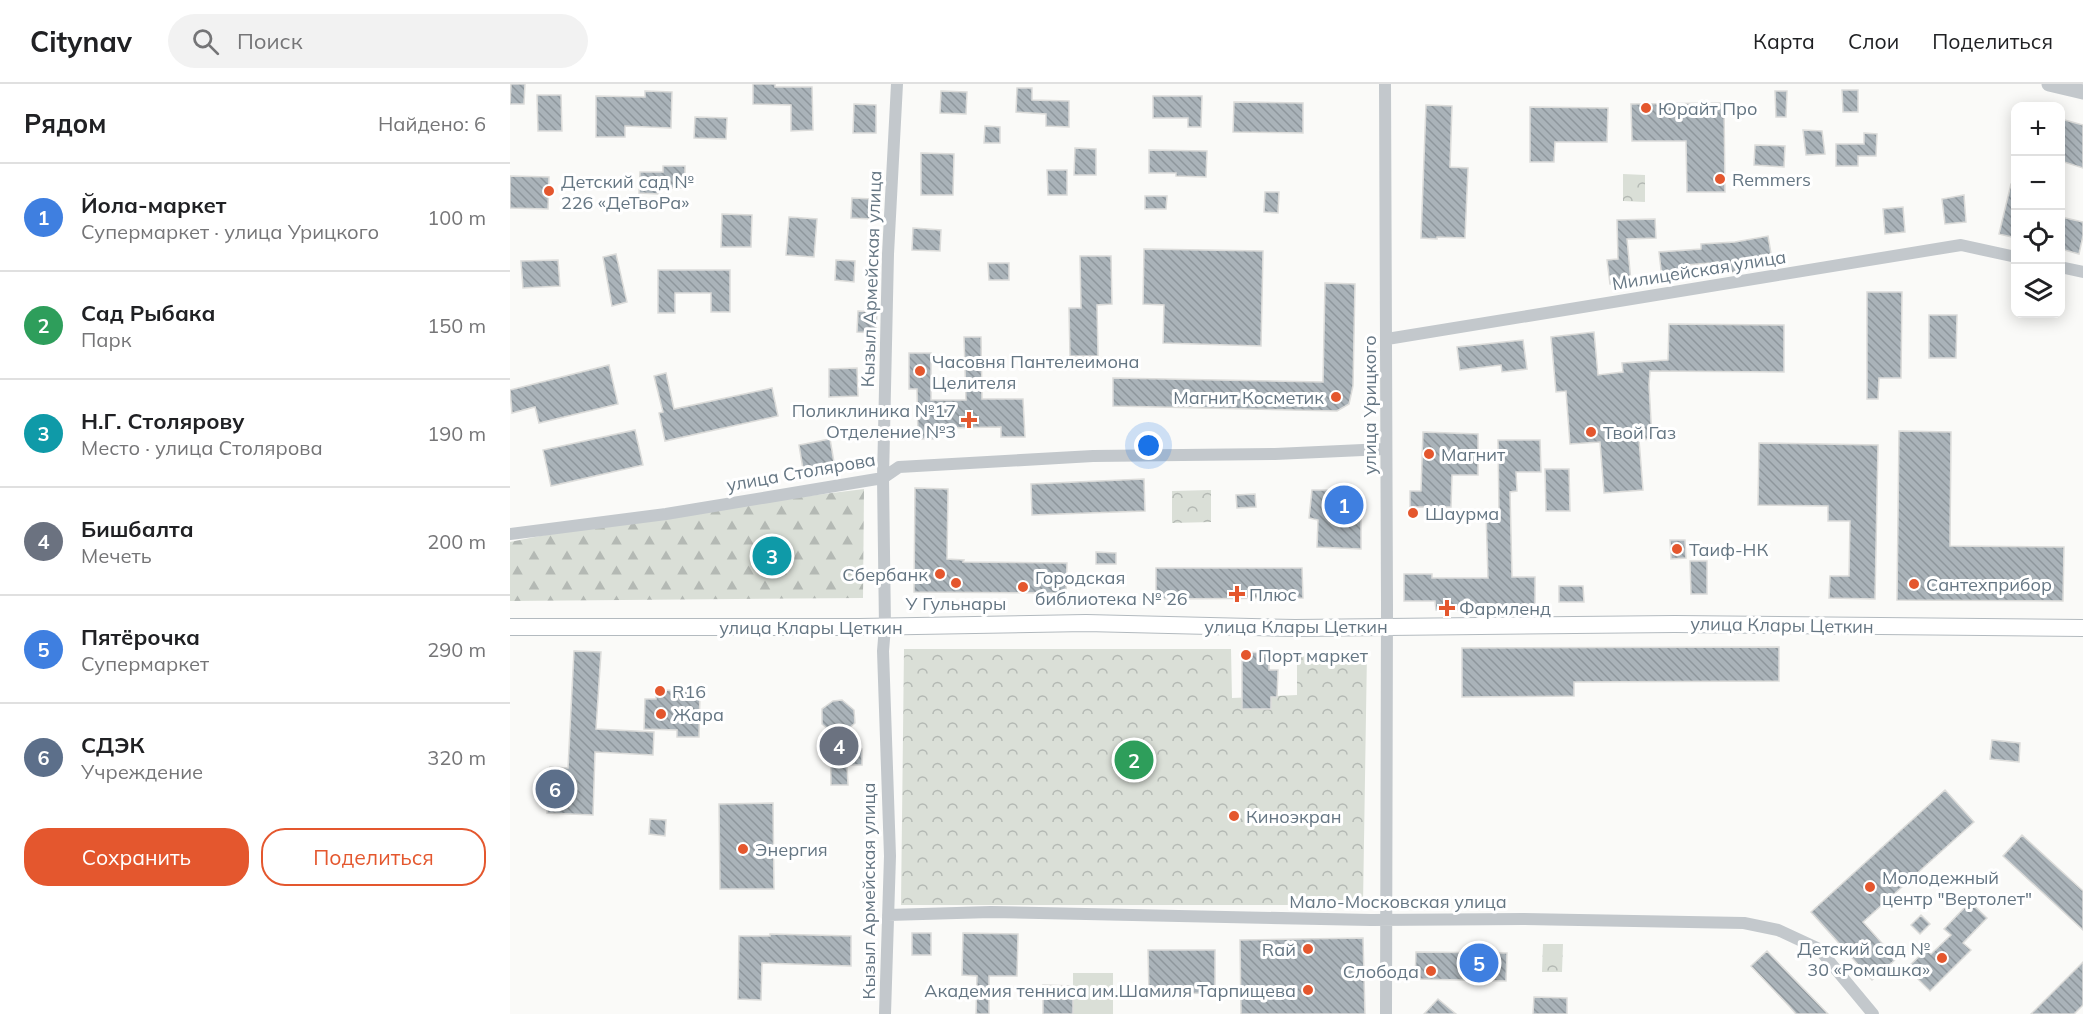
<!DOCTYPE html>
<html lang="ru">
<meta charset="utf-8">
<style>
:root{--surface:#fff;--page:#f2f2f2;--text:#202124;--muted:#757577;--line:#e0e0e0;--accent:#e4572e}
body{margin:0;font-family:Mulish,sans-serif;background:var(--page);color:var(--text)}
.controls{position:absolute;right:18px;top:18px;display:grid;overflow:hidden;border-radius:12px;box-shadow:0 3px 15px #0003}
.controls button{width:54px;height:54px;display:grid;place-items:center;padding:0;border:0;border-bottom:2px solid var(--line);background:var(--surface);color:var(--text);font:30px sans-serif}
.you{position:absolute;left:639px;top:362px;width:21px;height:21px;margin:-15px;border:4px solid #fff;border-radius:50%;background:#1a73e8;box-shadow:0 0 0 9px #1a73e833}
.badge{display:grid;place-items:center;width:39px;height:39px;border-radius:50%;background:var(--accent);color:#fff;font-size:20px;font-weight:700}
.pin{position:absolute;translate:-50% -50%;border:3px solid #fff;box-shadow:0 2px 6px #0006}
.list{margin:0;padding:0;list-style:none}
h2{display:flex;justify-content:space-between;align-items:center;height:78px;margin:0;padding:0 24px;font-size:26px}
h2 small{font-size:20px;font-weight:400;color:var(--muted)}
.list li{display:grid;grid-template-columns:39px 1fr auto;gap:18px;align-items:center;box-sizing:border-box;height:108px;padding:0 24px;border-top:2px solid var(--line)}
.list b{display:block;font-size:22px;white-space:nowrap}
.list p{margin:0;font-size:20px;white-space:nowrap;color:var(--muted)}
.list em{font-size:20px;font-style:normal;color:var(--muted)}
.actions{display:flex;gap:12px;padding:18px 24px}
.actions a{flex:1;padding:14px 0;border:2px solid var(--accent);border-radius:24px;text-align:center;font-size:21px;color:var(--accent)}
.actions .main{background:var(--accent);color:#fff}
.icon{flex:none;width:33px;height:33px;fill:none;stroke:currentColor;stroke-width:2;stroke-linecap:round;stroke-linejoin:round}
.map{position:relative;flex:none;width:1573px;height:930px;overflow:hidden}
header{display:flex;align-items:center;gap:36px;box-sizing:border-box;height:84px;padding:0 30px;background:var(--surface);border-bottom:2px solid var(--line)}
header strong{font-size:28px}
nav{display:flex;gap:33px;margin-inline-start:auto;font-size:21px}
.search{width:420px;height:54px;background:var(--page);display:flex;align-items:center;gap:15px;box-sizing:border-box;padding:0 21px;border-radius:33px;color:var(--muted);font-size:22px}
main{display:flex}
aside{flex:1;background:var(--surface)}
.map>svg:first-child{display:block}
.green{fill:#dadfd7}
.forest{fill:url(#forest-firs)}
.park{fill:url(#park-crowns)}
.building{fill:url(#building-back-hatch);stroke:#dcdcda;stroke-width:1.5}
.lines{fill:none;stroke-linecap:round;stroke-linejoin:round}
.secondary-casing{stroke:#b3babf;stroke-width:18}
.minor{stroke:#c3c8cc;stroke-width:12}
.tertiary{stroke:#c3c8cc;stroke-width:15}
.secondary{stroke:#fff;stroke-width:16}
.poi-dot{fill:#e4572e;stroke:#fff;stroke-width:2}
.labels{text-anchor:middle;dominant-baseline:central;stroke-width:6;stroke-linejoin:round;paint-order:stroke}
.poi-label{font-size:18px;fill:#657683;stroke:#fff;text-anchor:start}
.street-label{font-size:18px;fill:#657683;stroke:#fff}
</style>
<header>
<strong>Citynav</strong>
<div class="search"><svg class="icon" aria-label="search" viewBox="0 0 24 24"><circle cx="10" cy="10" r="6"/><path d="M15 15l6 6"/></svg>Поиск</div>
<nav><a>Карта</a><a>Слои</a><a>Поделиться</a></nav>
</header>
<main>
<aside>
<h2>Рядом<small>Найдено: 6</small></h2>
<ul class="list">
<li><span class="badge" style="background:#3f7fe0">1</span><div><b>Йола-маркет</b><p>Супермаркет · улица Урицкого</p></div><em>100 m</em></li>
<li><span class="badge" style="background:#2e9e5b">2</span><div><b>Сад Рыбака</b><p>Парк</p></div><em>150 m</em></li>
<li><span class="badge" style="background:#0f9aa8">3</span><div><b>Н.Г. Столярову</b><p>Место · улица Столярова</p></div><em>190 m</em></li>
<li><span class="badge" style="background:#6b7280">4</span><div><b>Бишбалта</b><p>Мечеть</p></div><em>200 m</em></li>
<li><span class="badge" style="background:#3f7fe0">5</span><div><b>Пятёрочка</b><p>Супермаркет</p></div><em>290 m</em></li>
<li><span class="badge" style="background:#5c6f8a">6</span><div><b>СДЭК</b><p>Учреждение</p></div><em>320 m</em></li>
</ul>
<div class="actions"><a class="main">Сохранить</a><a>Поделиться</a></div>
</aside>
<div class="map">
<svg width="1573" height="930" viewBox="0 0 1573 930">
<defs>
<pattern id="forest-firs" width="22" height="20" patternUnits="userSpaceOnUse" patternTransform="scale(1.5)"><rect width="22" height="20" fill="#dadfd7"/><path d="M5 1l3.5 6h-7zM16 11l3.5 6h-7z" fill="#b4b9b4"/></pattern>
<pattern id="park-crowns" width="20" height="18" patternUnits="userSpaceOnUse" patternTransform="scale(1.5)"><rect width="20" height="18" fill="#dadfd7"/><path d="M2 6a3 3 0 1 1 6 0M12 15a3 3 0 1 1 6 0" fill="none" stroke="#b4b9b4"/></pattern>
<pattern id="building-back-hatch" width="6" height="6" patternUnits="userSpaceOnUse" patternTransform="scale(1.5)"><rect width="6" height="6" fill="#aab3b9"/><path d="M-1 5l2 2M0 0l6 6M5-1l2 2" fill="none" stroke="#8e969c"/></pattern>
</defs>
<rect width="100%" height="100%" fill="#fafaf8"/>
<path class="green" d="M563 889H603V930H563Z"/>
<path class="forest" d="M354 405 353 514 0 517V458L115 435Z"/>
<path class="park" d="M1113 90 1135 91V118L1113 117Z
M701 406V438L662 439V407Z
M394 565H721L722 614 787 611V568H857L853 821H391Z
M1033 860H1053L1052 888H1032Z"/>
<path class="building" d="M1 0H15L14 20H0Z
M243 0H265V3H302L303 46 281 47V21L243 20Z
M507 4H522V16L559 17V43L536 42V30L506 28Z
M1332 6H1348V28H1333Z
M135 7 162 8 161 44 115 42V53H86V12L135 13Z
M431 7 457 8 456 30 430 29Z
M1265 7H1277L1276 33H1266Z
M27 11H51L52 47H28Z
M643 12H692L691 43H678V34H643Z
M724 18 793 19V49L723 48Z
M1214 19 1215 108H1177L1176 57H1122L1121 20Z
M344 20 366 21V49H343Z
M916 21 942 22 940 83 958 84 955 154 927 153V155L911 154Z
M1020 23 1098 24 1097 58H1045L1044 78H1020Z
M185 33 217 34 216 55 184 54Z
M1551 35 1573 41V84L1551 77Z
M475 42 490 43V59H474Z
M1293 46 1312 47 1315 70 1296 71Z
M1354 49 1367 50 1366 72H1348V82H1326V60H1354Z
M1245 61 1275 62 1274 83 1244 81Z
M565 64 586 65V91H564Z
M639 66 697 67 696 93 666 92V89H639Z
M411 69 444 70 443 111H411Z
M153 82H175V104H148V110L129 109 130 88H153Z
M537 86H557V111H538Z
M0 92 39 93 38 125 0 124Z
M1501 100H1506V154L1489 150Z
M755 108H769L768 129 754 128Z
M1454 111 1456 138 1435 140 1432 115Z
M635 112H657L656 125H635Z
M342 114 362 115 361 135 341 134Z
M1393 123 1395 148 1375 150 1373 125Z
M212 130 242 131 241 163H211Z
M279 133 307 135 304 173 276 171Z
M1551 133 1573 138V152L1569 170 1551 165Z
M1145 135 1146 154 1117 155 1121 198 1100 200 1097 176 1108 175 1107 136Z
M403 144 431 146 430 167 402 166Z
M1258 152 1263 181 1227 188 1200 191 1199 179 1177 181V191L1152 194 1149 168 1191 165V160L1225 158Z
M634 165 753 167 751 262 653 259 654 221 633 220Z
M106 170 117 218 102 222 93 173Z
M570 172H601L602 220 587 221 588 272H560L559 224H571Z
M48 176 50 202 13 204 11 177Z
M326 176 345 177 344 198 325 196Z
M478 179H499V196H479Z
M148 186H220V228H201V209H165V229H148Z
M815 199 845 200 843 302 839 320 827 327 603 322V294L813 298Z
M1357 208H1392L1391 294H1369L1368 315H1357Z
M348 227 367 228 366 249 347 248Z
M1419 231H1447L1446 274H1419Z
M1159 240 1274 241V288L1140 287 1139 301 1142 355 1129 356 1133 406 1094 409 1090 358 1060 360 1056 307 1046 308 1041 253 1084 248 1088 291 1113 288 1112 279 1158 276Z
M454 253H471L472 315H513L515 353H491V343L429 344V355H408L407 305H399V269H421V316H456Z
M1013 256 1017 285 992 288 991 281 950 286 947 263Z
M99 281 108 320 29 339 25 323 2 329 0 306Z
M347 284 348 312 319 313V285Z
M156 289 164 325 262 304 268 332 155 357 149 329 153 328 144 292Z
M125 346 133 381 41 402 33 366Z
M1389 347 1441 348 1440 462 1554 463 1553 517 1387 516Z
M913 348 968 350V391H942L941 423H900V407H911Z
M320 355 325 384 294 391 289 361Z
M988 356H1030L1031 388H1006L1007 407 1000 408 1002 493H1025V526H926L925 517H894V490H922V494H978L976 428H989Z
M1249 359 1368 361 1365 515 1319 514 1320 492H1339L1340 437H1318V422L1248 421Z
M1035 385H1059L1060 427H1036Z
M634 395 635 427 522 431 521 400Z
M405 404 438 405 437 475 454 476 453 478 557 479 556 509 404 508Z
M828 404H843L845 409H847V418H851V465L807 463 808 436 799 434 802 406H828Z
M745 410 746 423 727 424 726 411Z
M1160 456H1175L1176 474 1161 475Z
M586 468 606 469V480H586Z
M1180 477H1197V510H1181Z
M646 484H792L793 514 646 515Z
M1049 502H1073L1074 518H1049Z
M1269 563V597L1064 598V612L952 613V564Z
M64 567 91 568 86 645 144 648 143 671 85 668 83 731 37 729 40 683 58 684Z
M732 568 759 569V586H768L767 613H761V625H732Z
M146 606 190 607 189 653H167V646L134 645 135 615H146Z
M332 616 344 626 345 639 337 646 338 666 352 665V681H337L338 701H321L320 647 312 640V625L323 617Z
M1482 656 1510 659 1509 678 1480 675Z
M1435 706 1464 738 1353 838 1386 875 1362 896 1301 828Z
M263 719 264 805H210L209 720Z
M140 735 156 736 155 752 139 750Z
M1512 751 1573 807V846L1493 772Z
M1460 818 1477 834 1453 859 1461 866 1420 907 1397 884 1416 866 1421 870 1441 851 1434 845Z
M1411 831 1420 840 1410 850 1401 841Z
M402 849H421V871H402Z
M453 849 508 850 507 892H479V930H466L467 892 452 891Z
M260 850 341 852V882L252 879 251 916 228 915 229 852H260Z
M853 854 855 930H731L730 856Z
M638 866H705V909L639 910Z
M1257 867 1318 930H1286L1280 923 1241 882Z
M906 868 997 869 996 897 905 895Z
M1573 878V921L1564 930H1521Z
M533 901 563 902V930H533Z
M1024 913 1057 914V930H1023Z
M928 915 946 930H914Z"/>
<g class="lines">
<defs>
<path id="secondary" d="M0 543H349L576 539 785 544 1165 540 1573 544"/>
</defs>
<use href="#secondary" class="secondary-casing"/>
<path class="minor" d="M875 0 877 521 876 930
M1550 183 1573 188
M877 255 1451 161 1506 173
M0 450 156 430 373 394 389 383 583 372 765 370 875 365
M378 831 481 828 861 836 1014 835 1234 839 1268 846 1309 865 1363 930
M375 930 380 772 373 567 375 543 373 394 378 170 387 0"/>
<path class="tertiary" d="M1539 0 1573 8"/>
<use href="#secondary" class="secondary"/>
</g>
<g class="poi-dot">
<circle cx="1136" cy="24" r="6"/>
<circle cx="1210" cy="95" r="6"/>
<circle cx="39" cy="107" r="6"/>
<circle cx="410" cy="287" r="6"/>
<circle cx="826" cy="313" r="6"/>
<path d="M456 327h6v6h6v6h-6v6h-6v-6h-6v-6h6z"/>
<circle cx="1081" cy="348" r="6"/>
<circle cx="919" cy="370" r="6"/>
<circle cx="903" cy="429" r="6"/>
<circle cx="1167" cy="465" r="6"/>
<circle cx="430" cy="490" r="6"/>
<circle cx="446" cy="499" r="6"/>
<circle cx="1404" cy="500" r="6"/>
<circle cx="513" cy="503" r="6"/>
<path d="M724 501h6v6h6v6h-6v6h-6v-6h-6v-6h6z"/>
<path d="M934 515h6v6h6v6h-6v6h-6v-6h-6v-6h6z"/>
<circle cx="736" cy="571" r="6"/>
<circle cx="150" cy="607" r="6"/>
<circle cx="151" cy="630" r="6"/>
<circle cx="724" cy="732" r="6"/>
<circle cx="233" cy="765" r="6"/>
<circle cx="1360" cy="803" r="6"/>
<circle cx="798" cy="865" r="6"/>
<circle cx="1432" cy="874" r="6"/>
<circle cx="921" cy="887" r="6"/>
<circle cx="798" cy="906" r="6"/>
</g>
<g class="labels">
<g class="poi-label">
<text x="1148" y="24">Юрайт Про</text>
<text x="1222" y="95">Remmers</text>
<text x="51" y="97">Детский сад №<tspan x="51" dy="21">226 «ДеТвоРа»</tspan></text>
<text x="422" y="277">Часовня Пантелеимона<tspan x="422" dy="21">Целителя</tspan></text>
<text x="814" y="313" text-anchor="end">Магнит Косметик</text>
<text x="446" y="326" text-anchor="end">Поликлиника №17<tspan x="446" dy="21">Отделение №3</tspan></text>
<text x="1093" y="348">Твой Газ</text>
<text x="931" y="370">Магнит</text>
<text x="915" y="429">Шаурма</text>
<text x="1179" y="465">Таиф-НК</text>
<text x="418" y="490" text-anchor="end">Сбербанк</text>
<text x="525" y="493">Городская<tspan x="525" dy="21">библиотека № 26</tspan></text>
<text x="1416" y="500">Сантехприбор</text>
<text x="739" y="510">Плюс</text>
<text x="446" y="519" text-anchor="middle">У Гульнары</text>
<text x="949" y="524">Фармленд</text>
<text x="748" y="571">Порт маркет</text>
<text x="162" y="607">R16</text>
<text x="163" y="630">Жара</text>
<text x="736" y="732">Киноэкран</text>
<text x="245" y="765">Энергия</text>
<text x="1372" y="793">Молодежный<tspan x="1372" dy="21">центр "Вертолет"</tspan></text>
<text x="1420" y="864" text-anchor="end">Детский сад №<tspan x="1420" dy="21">30 «Ромашка»</tspan></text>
<text x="786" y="865" text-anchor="end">Rай</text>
<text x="909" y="887" text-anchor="end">Слобода</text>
<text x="786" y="906" text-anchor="end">Академия тенниса им.Шамиля Тарпищева</text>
</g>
<g class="street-label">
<text transform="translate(1189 186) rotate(-9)">Милицейская улица</text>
<text transform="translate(361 195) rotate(-88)">Кызыл Армейская улица</text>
<text transform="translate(859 321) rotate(-90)">улица Урицкого</text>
<text transform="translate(291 388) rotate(-10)">улица Столярова</text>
<text transform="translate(1272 541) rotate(1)">улица Клары Цеткин</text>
<text x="786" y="542">улица Клары Цеткин</text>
<text x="301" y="543">улица Клары Цеткин</text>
<text transform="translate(358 807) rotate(-90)">Кызыл Армейская улица</text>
<text x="888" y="817">Мало-Московская улица</text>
</g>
</g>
</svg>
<div class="controls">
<button>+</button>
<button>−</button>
<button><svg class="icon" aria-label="locate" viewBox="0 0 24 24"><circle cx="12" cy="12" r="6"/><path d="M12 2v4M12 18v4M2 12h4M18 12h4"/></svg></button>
<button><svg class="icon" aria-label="layers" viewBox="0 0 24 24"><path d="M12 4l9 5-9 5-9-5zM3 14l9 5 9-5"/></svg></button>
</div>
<div class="you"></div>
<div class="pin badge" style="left:834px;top:421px;background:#3f7fe0">1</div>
<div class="pin badge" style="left:624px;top:676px;background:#2e9e5b">2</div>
<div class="pin badge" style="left:262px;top:472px;background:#0f9aa8">3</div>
<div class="pin badge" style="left:329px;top:662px;background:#6b7280">4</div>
<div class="pin badge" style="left:969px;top:879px;background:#3f7fe0">5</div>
<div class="pin badge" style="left:45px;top:705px;background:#5c6f8a">6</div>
</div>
</main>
